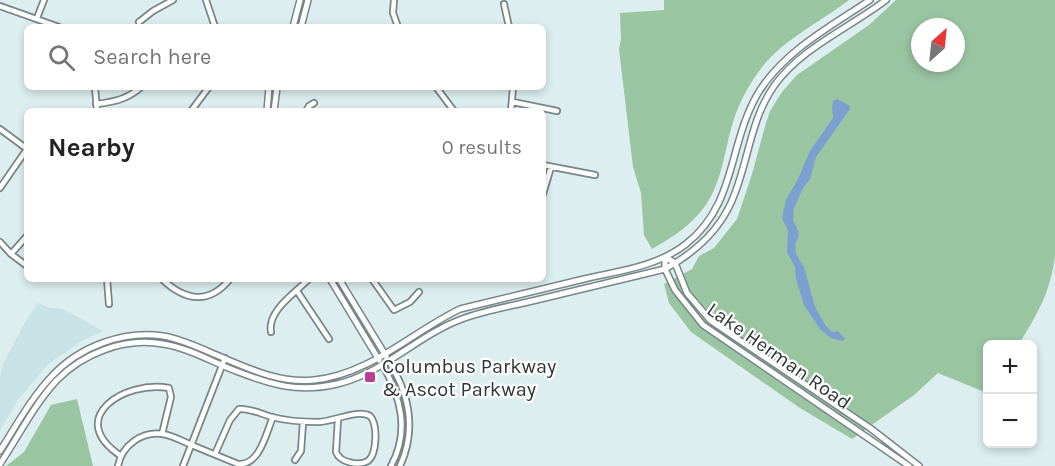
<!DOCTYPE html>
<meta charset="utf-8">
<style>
:root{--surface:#fff;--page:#f2f2f2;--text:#222;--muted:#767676;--line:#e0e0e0}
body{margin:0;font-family:Karla,sans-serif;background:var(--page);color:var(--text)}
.controls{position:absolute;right:18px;bottom:18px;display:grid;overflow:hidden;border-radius:9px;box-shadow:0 3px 9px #0003}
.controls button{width:54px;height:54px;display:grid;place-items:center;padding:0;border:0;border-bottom:2px solid var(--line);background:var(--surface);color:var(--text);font:30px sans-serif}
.compass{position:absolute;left:911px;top:18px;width:54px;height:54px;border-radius:50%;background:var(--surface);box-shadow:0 3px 9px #0003;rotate:27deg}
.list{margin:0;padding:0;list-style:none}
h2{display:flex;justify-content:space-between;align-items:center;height:78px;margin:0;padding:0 24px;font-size:26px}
h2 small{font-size:20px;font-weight:400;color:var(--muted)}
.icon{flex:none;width:33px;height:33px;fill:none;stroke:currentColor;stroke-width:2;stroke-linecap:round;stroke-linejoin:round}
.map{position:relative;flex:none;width:1055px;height:466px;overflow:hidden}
.search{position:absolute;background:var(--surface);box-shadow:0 3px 9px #0003;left:24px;top:24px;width:522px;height:66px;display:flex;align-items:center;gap:15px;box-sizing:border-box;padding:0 21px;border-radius:9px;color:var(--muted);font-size:22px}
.panel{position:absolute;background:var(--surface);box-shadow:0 3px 9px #0003;left:24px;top:108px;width:522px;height:174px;border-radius:9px}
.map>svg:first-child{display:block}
.built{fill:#c8e2e5}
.green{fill:#9ac5a1;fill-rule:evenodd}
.water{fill:#7d9ed1}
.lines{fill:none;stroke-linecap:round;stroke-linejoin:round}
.minor-casing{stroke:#778789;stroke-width:8}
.major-casing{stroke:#778789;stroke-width:8}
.minor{stroke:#fff;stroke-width:4.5}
.major{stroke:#fff;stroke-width:5}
.poi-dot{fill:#b73f94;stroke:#fff;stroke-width:2}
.labels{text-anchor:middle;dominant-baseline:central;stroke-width:4.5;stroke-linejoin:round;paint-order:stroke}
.street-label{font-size:20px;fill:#2f3637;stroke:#fff}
.poi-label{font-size:20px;fill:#2f3637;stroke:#fff;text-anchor:start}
</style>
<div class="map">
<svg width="1055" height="466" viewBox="0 0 1055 466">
<rect width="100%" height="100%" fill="#dceef0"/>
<path class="built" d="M38 303 50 308 63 309 103 331 83 340 48 364 18 400 0 430V376L3 364 24 324Z"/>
<path class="green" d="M664 0H849C818 24 779 41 757 74 747 88 739 104 734 119 726 143 724 168 714 190 702 218 677 235 652 249L644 235 641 193 633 167 619 49 621 39 620 13 664 10Z
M896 0H1055V256C1050 293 1038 313 1019 344H988L987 393 938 373 914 395 852 439 800 408 691 332 669 303 664 284 692 269 699 256 714 248 737 219 752 174 766 123 770 111 782 92 797 75 869 25ZM920 27H956V63H920Z
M77 399 93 466H6L24 452 51 405Z"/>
<path class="water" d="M837 99 850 106V109L816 157 810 179 803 188 794 208 793 219 799 234 795 246 796 254 804 267 815 307 826 326 832 332 838 331 845 339 843 341 831 338 820 329 804 305 796 279 795 267 787 252 788 231 782 218 786 200 798 179 810 151 833 118 832 106 834 100Z"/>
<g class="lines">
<defs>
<path id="minor" d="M206 0 215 27
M394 0 393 13 398 27
M504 4 509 27
M0 6 59 27
M37 18 44 0
M139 22 153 11 173 0
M95 87 97 111
M436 87 454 111
M513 102 557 111
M96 104C114 102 128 99 141 87
M191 111 209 87
M306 111 309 106 314 103
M511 111 513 87
M0 129 27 149
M543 165 595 175
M0 188 27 149
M543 194 551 167
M0 242 11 254 27 266
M11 254 27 236
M107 279 109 304
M162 279C185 301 209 305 230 279
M372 279 394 310 410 302 419 292
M297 291 329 339
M271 332C267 311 296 292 309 279
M388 360C409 393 417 429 400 466
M382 364C401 397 410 431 391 466
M215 454 230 420 239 409C250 408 261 414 272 417 287 421 303 422 319 422 335 421 358 409 370 416 378 424 377 454 368 461 359 466 340 463 336 452L338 419
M121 456C64 418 125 380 169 388L171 397 162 434
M295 460 301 451 303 422
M118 466C122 445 142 431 163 434 174 436 184 442 194 446 209 452 223 458 238 464 260 466 266 433 273 417
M183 466 225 358"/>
<path id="major" d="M293 27 300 0
M301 27 308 0
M267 111 269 87
M274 111 277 87
M665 257 675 263 687 293 711 321 870 428 919 466
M665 257V269L675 290 703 325 909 466
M330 279 379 360
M339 279 386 356
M0 451C16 426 31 398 52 376 79 347 123 330 163 336 181 339 198 347 214 354 245 367 279 384 314 380 369 375 412 332 460 309 501 299 542 289 584 279 618 271 657 267 686 244 736 205 728 146 757 95 782 52 830 27 870 0
M0 464C18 437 34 405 56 381 83 353 125 337 163 344 189 348 212 362 236 371 272 385 298 393 337 384 384 373 418 335 462 319 483 311 506 307 528 302 574 291 619 280 665 269 696 252 723 227 735 193 749 157 751 119 774 86 801 48 849 28 886 0"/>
</defs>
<use href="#minor" class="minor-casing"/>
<use href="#major" class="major-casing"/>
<use href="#minor" class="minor"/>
<use href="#major" class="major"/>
</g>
<rect class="poi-dot" x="364" y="371" width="12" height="12" rx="3"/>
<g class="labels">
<g class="street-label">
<text transform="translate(779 356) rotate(35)">Lake Herman Road</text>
</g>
<g class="poi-label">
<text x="382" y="366">Columbus Parkway<tspan x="382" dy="23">&amp; Ascot Parkway</tspan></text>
</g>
</g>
</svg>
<div class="controls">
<button>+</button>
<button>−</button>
</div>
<svg class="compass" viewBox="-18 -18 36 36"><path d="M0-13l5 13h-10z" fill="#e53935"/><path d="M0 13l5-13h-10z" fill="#767676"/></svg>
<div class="search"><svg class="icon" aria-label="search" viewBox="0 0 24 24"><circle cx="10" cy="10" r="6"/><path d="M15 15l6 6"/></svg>Search here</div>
<section class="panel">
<h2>Nearby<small>0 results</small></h2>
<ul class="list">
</ul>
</section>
</div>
